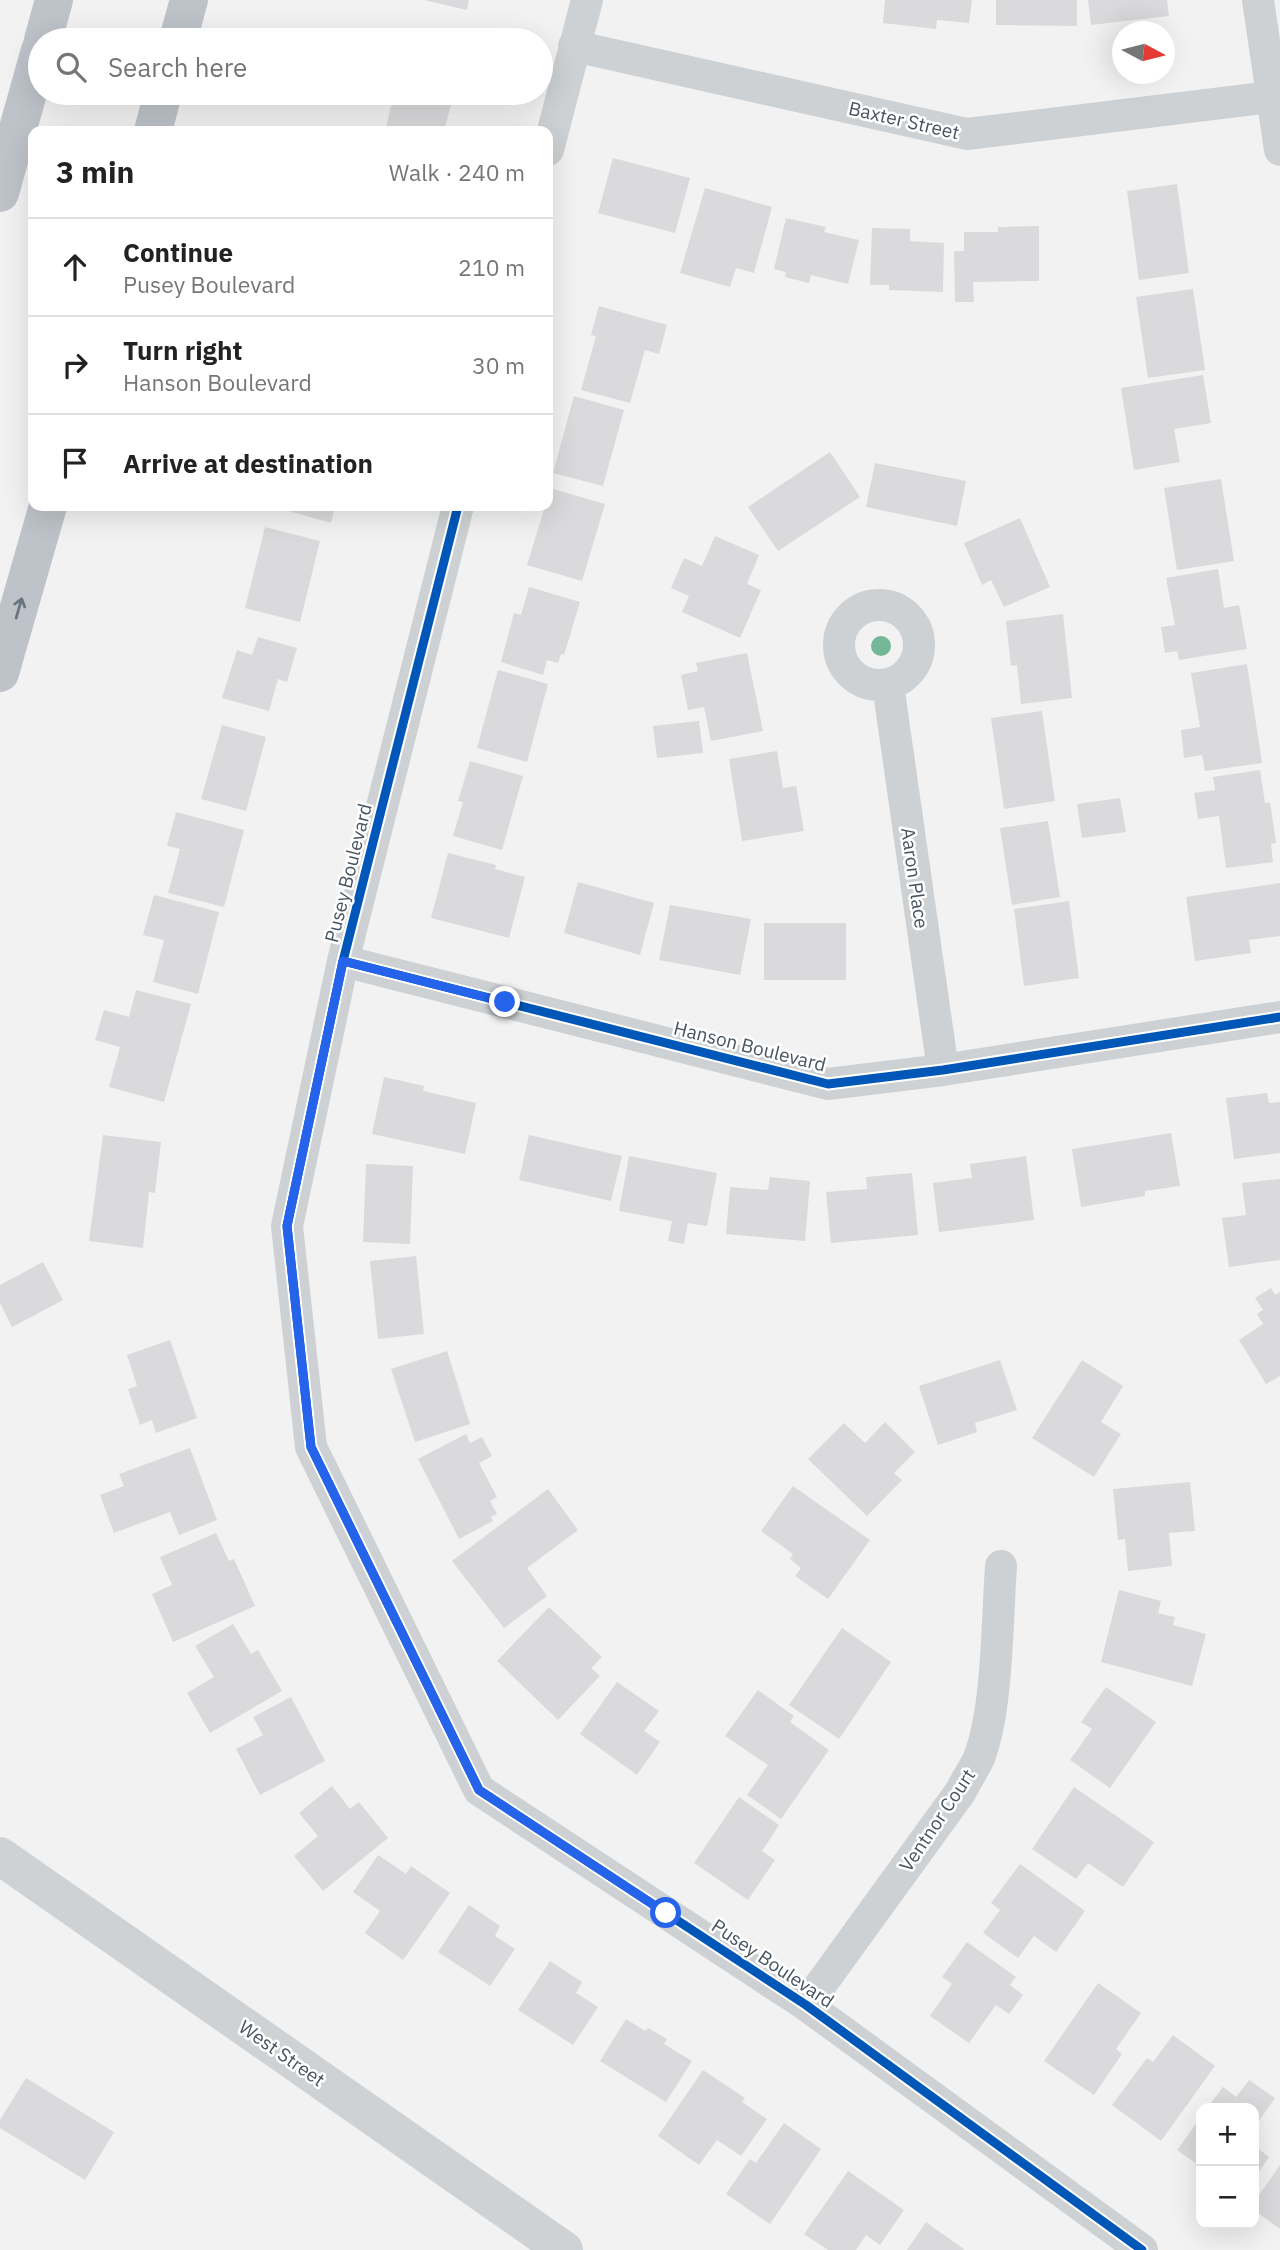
<!DOCTYPE html>
<meta charset="utf-8">
<style>
:root{--surface:#fff;--page:#f6f6f6;--text:#222;--muted:#767676;--line:#e0e0e0}
body{margin:0;font-family:"IBM Plex Sans",sans-serif;background:var(--page);color:var(--text)}
.controls{position:absolute;right:21px;bottom:21px;display:grid;overflow:hidden;border-radius:14px;box-shadow:0 7px 28px #0002}
.controls button{width:63px;height:63px;display:grid;place-items:center;padding:0;border:0;border-bottom:2px solid var(--line);background:var(--surface);color:var(--text);font:35px sans-serif}
.compass{position:absolute;left:1112px;top:21px;width:63px;height:63px;border-radius:50%;background:var(--surface);box-shadow:0 7px 28px #0002;rotate:97deg}
.stop{position:absolute;width:21px;height:21px;margin:-16px;border:5px solid #2563eb;border-radius:50%;background:#fff}
.stop.end{background:#2563eb;border-color:#fff;box-shadow:0 2px 7px #0008}
.list{margin:0;padding:0;list-style:none}
h2{display:flex;justify-content:space-between;align-items:center;height:91px;margin:0;padding:0 28px;font-size:30px}
h2 small{font-size:23px;font-weight:400;color:var(--muted)}
.list li{display:grid;grid-template-columns:46px 1fr auto;gap:21px;align-items:center;box-sizing:border-box;height:98px;padding:0 28px;border-top:2px solid var(--line)}
.list b{display:block;font-size:26px;white-space:nowrap}
.list p{margin:0;font-size:23px;white-space:nowrap;color:var(--muted)}
.list em{font-size:23px;font-style:normal;color:var(--muted)}
.icon{flex:none;width:38px;height:38px;fill:none;stroke:currentColor;stroke-width:2;stroke-linecap:round;stroke-linejoin:round}
.map{position:relative;flex:none;width:1280px;height:2250px;overflow:hidden}
.search{position:absolute;background:var(--surface);box-shadow:0 7px 28px #0002;left:28px;top:28px;width:525px;height:77px;display:flex;align-items:center;gap:18px;box-sizing:border-box;padding:0 24px;border-radius:38px;color:var(--muted);font-size:26px}
.panel{position:absolute;background:var(--surface);box-shadow:0 7px 28px #0002;left:28px;top:126px;width:525px;height:385px;border-radius:14px}
.map>svg:first-child{display:block}
.building{fill:#dadadc}
.lines{fill:none;stroke-linecap:round;stroke-linejoin:round}
.street{stroke:#ced1d3;stroke-width:32}
.secondary{stroke:#ced2d5;stroke-width:38}
.highway{stroke:#bec3c9;stroke-width:38}
.cycleway-casing{stroke:#fff;stroke-width:13}
.cycleway{stroke:#0057b8;stroke-width:9}
.tree{fill:#74b797}
.oneway{stroke:#6a7580}
.route{stroke:#2563eb;stroke-width:9}
.labels{text-anchor:middle;dominant-baseline:central;stroke-width:5;stroke-linejoin:round;paint-order:stroke}
.street-label{font-size:19px;fill:#465461;stroke:#fff}
</style>
<div class="map">
<svg width="1280" height="2250" viewBox="0 0 1280 2250">
<rect width="100%" height="100%" fill="#f3f2f2"/>
<path class="building" d="M424 0H469L467 10Z
M885 0H972L969 23 937 20 936 29 883 23Z
M996 0H1077V26L996 25Z
M1088 0H1167L1169 16 1091 25Z
M394 93H454L444 131H385Z
M613 158 690 178 675 233 598 213Z
M1177 184 1189 273 1139 280 1127 191Z
M705 188 772 207 754 273 736 268 730 287 680 273Z
M786 218 826 227 824 232 859 240 848 284 811 275 809 283 785 277 786 272 774 269Z
M1039 226V281L973 282 974 302H955L954 251H964V232H998V227Z
M872 228 910 229V241L944 243 943 292 889 290V285H870Z
M1193 289 1205 370 1148 378 1136 297Z
M599 306 667 325 659 354 645 350 630 403 581 390 596 336 591 335Z
M1203 375 1211 423 1174 429 1180 462 1134 470 1121 388Z
M574 396 624 410 603 486 553 473Z
M830 452 860 497 778 551 748 507Z
M875 463 966 481 957 526 866 507Z
M1221 479 1234 561 1177 570 1164 488Z
M550 488 605 504 582 581 527 565 545 506H548Z
M271 506H335L331 523Z
M1020 518 1050 587 1004 607 991 580 982 585 964 543Z
M265 527 320 541 300 622 245 608Z
M715 536 759 555 747 584 761 590 740 638 682 612 689 596 671 588 684 558 702 566Z
M1218 569 1224 608 1239 605 1247 649 1179 660 1177 651 1165 653 1161 627 1175 625 1166 578Z
M529 587 580 602 564 655 561 654 558 663 547 660 543 675 501 662 514 613 521 615Z
M1063 614 1072 698 1021 704 1017 665 1011 666 1006 621Z
M258 637 297 648 287 682 278 679 269 711 222 698 237 650 252 655Z
M747 653 763 731 711 741 704 707 688 710 681 675 698 671 696 663Z
M1247 664 1262 763 1205 771 1202 755 1184 758 1181 730 1200 727 1191 673Z
M498 670 548 684 527 762 477 748Z
M1042 711 1055 801 1004 809 991 718Z
M699 721 703 753 657 758 653 726Z
M222 725 266 737 246 811 201 799Z
M777 751 783 788 796 786 804 831 742 841 729 759Z
M470 761 523 776 502 850 453 836 463 802 458 801Z
M1260 770 1265 803 1270 802 1276 843 1271 844 1273 862 1226 868 1219 816 1198 819 1194 793 1215 790 1213 777Z
M1120 798 1126 832 1082 838 1077 804Z
M176 812 244 830 224 907 168 893 180 849 167 846Z
M1048 821 1060 897 1012 905 1000 828Z
M448 853 496 865 495 869 525 877 509 938 431 918Z
M578 882 654 903 640 955 564 933Z
M1280 883V936L1249 940 1251 953 1195 961 1186 897Z
M154 895 219 912 198 994 153 982 164 940 143 935Z
M1069 901 1079 978 1024 986 1014 909Z
M670 905 751 919 740 975 659 960Z
M764 923H846V980H764Z
M136 990 191 1004 164 1102 109 1087 120 1047 95 1040 104 1010 129 1017Z
M384 1077 424 1086 423 1091 476 1103 465 1154 372 1134Z
M1267 1093 1269 1103 1280 1102V1153L1234 1159 1226 1098Z
M1171 1133 1180 1186 1145 1191V1196L1081 1207 1072 1149Z
M103 1135 161 1142 155 1193 149 1192 143 1248 89 1241Z
M529 1135 622 1156 611 1201 519 1180Z
M629 1156 717 1173 707 1226 688 1223 684 1244 668 1241 672 1221 619 1211Z
M1026 1156 1034 1220 939 1232 933 1183 972 1178 970 1164Z
M366 1164 413 1166 410 1244 363 1242Z
M912 1173 918 1235 831 1243 826 1192 867 1189 866 1177Z
M770 1177 810 1181 805 1241 726 1234 730 1187 768 1190Z
M1280 1179V1260L1229 1267 1222 1218 1246 1215 1242 1183Z
M416 1256 424 1334 378 1339 370 1261Z
M43 1262 63 1300 12 1327 0 1303V1285Z
M1271 1288 1275 1295 1280 1292V1376L1266 1384 1239 1340 1263 1324 1257 1314 1263 1310 1255 1298Z
M170 1340 197 1418 156 1433 152 1420 140 1425 128 1389 137 1386 127 1355Z
M447 1351 470 1424 415 1442 391 1369Z
M1000 1360 1017 1410 975 1423 977 1432 938 1445 919 1386Z
M1082 1360 1123 1386 1101 1422 1121 1434 1094 1477 1032 1438Z
M885 1422 915 1452 894 1473 902 1480 867 1516 808 1459 844 1423 865 1443Z
M466 1434 470 1443 482 1437 492 1456 479 1463 497 1497 490 1501 497 1514 491 1517 493 1521 459 1539 418 1459Z
M190 1448 217 1520 179 1535 170 1512 114 1533 100 1495 124 1486 119 1474Z
M1190 1482 1195 1531 1169 1533 1172 1566 1128 1571 1125 1539 1118 1540 1113 1489Z
M793 1486 870 1540 828 1599 795 1576 801 1568 790 1559 793 1554 761 1531Z
M548 1489 578 1530 527 1568 547 1596 504 1628 452 1561Z
M216 1533 229 1561 234 1559 255 1606 173 1642 152 1594 172 1585 160 1557Z
M1119 1590 1161 1601 1158 1613 1175 1617 1173 1625 1206 1634 1192 1686 1101 1662Z
M549 1607 602 1657 591 1668 600 1676 558 1720 497 1661Z
M233 1624 251 1654 258 1650 282 1691 210 1733 187 1693 214 1677 195 1646Z
M842 1628 891 1662 839 1739 789 1705Z
M617 1682 659 1711 644 1731 660 1742 637 1775 580 1734Z
M1106 1687 1156 1722 1110 1788 1070 1760 1092 1729 1081 1722Z
M758 1690 794 1716 790 1722 829 1750 781 1819 747 1795 768 1765 725 1736Z
M291 1697 325 1761 260 1795 236 1749 263 1735 253 1717Z
M332 1786 350 1809 359 1802 388 1838 323 1891 294 1856 318 1836 299 1813Z
M1074 1787 1154 1842 1123 1887 1088 1863 1076 1879 1032 1849Z
M739 1797 779 1825 762 1851 775 1860 748 1900 694 1863Z
M378 1855 406 1874 411 1866 450 1893 403 1960 365 1933 380 1911 353 1892Z
M1020 1864 1085 1911 1056 1952 1034 1936 1018 1958 983 1933 1000 1910 991 1903Z
M469 1905 500 1926 495 1936 515 1949 490 1986 438 1952Z
M967 1942 1016 1977 1010 1985 1023 1995 1009 2014 996 2005 969 2043 930 2016 952 1984 942 1977Z
M550 1961 582 1982 576 1993 598 2007 573 2045 518 2010Z
M1098 1983 1141 2013 1116 2049 1122 2054 1094 2095 1044 2061Z
M626 2019 645 2031 648 2028 667 2039 664 2044 692 2061 666 2102 600 2061Z
M1173 2035 1215 2066 1161 2141 1112 2105 1147 2058 1153 2062Z
M703 2070 745 2098 742 2102 767 2119 741 2156 717 2140 699 2165 658 2136Z
M26 2078 114 2132 85 2180 0 2128V2120Z
M1249 2080 1275 2098 1254 2128V2108H1207L1223 2087 1236 2097Z
M1201 2117V2167L1177 2150Z
M784 2123 821 2149 770 2224 726 2194 750 2159 756 2163Z
M1254 2145 1269 2157 1254 2179Z
M1280 2165V2229L1254 2210V2202Z
M848 2171 904 2210 880 2245 866 2235 856 2250H828L804 2234Z
M926 2222 965 2250H907Z"/>
<g class="lines">
<path class="street" d="M1258 0 1280 150
M574 46 967 134 1280 96
M548 150 587 0
M458 506 343 961 287 1226 311 1447 479 1790 806 2005 1142 2250
M839 645a40 40 0 1 1 80 0a40 40 0 1 1-80 0Z
M888 685 943 1070
M343 961 828 1084 943 1070 1280 1017
M806 2005 961 1791C966 1780 974 1769 979 1758 998 1708 997 1621 1001 1566"/>
<path class="secondary" d="M0 1856 564 2250"/>
<path class="highway" d="M43 40 54 0
M178 40 189 0
M153 131 163 93
M0 193 40 50
M0 673 48 506"/>
<defs>
<path id="cycleway" d="M458 506 343 961 287 1226 311 1447 479 1790 806 2005 1142 2250
M343 961 828 1084 943 1070 1280 1017"/>
</defs>
<use href="#cycleway" class="cycleway-casing"/>
<use href="#cycleway" class="cycleway"/>
</g>
<circle class="tree" cx="881" cy="646" r="10"/>
<defs><path id="oneway-shaft" d="M-6 0H5M1.5-3L5.5 0L1.5 3" fill="none" stroke-width="1.6" stroke-linecap="round" stroke-linejoin="round" transform="scale(1.75)"/></defs>
<use class="oneway" href="#oneway-shaft" transform="translate(19 608) rotate(-74)"/>
<g class="lines">
<path class="route" d="M505 1002 343 961 287 1226 311 1447 479 1790 666 1913"/>
</g>
<g class="labels">
<g class="street-label">
<text transform="translate(904 120) rotate(13)">Baxter Street</text>
<text transform="translate(348 873) rotate(-76)">Pusey Boulevard</text>
<text transform="translate(915 878) rotate(82)">Aaron Place</text>
<text transform="translate(750 1046) rotate(14)">Hanson Boulevard</text>
<text transform="translate(937 1820) rotate(-56)">Ventnor Court</text>
<text transform="translate(773 1963) rotate(34)">Pusey Boulevard</text>
<text transform="translate(282 2053) rotate(35)">West Street</text>
</g>
</g>
</svg>
<div class="controls">
<button>+</button>
<button>−</button>
</div>
<svg class="compass" viewBox="-18 -18 36 36"><path d="M0-13l5 13h-10z" fill="#e53935"/><path d="M0 13l5-13h-10z" fill="#767676"/></svg>
<div class="stop" style="left:666px;top:1913px"></div>
<div class="stop end" style="left:505px;top:1002px"></div>
<div class="search"><svg class="icon" aria-label="search" viewBox="0 0 24 24"><circle cx="10" cy="10" r="6"/><path d="M15 15l6 6"/></svg>Search here</div>
<section class="panel">
<h2>3 min<small>Walk · 240 m</small></h2>
<ul class="list">
<li><svg class="icon" aria-label="ahead" viewBox="0 0 24 24"><path d="M12 20V5M6 11l6-6 6 6"/></svg><div><b>Continue</b><p>Pusey Boulevard</p></div><em>210 m</em></li>
<li><svg class="icon" aria-label="right" viewBox="0 0 24 24"><path d="M7 20v-9h11M14 6l5 5-5 5"/></svg><div><b>Turn right</b><p>Hanson Boulevard</p></div><em>30 m</em></li>
<li><svg class="icon" aria-label="arrive" viewBox="0 0 24 24"><path d="M6 21V4h12l-3 4 3 4H6"/></svg><div><b>Arrive at destination</b></div></li>
</ul>
</section>
</div>
